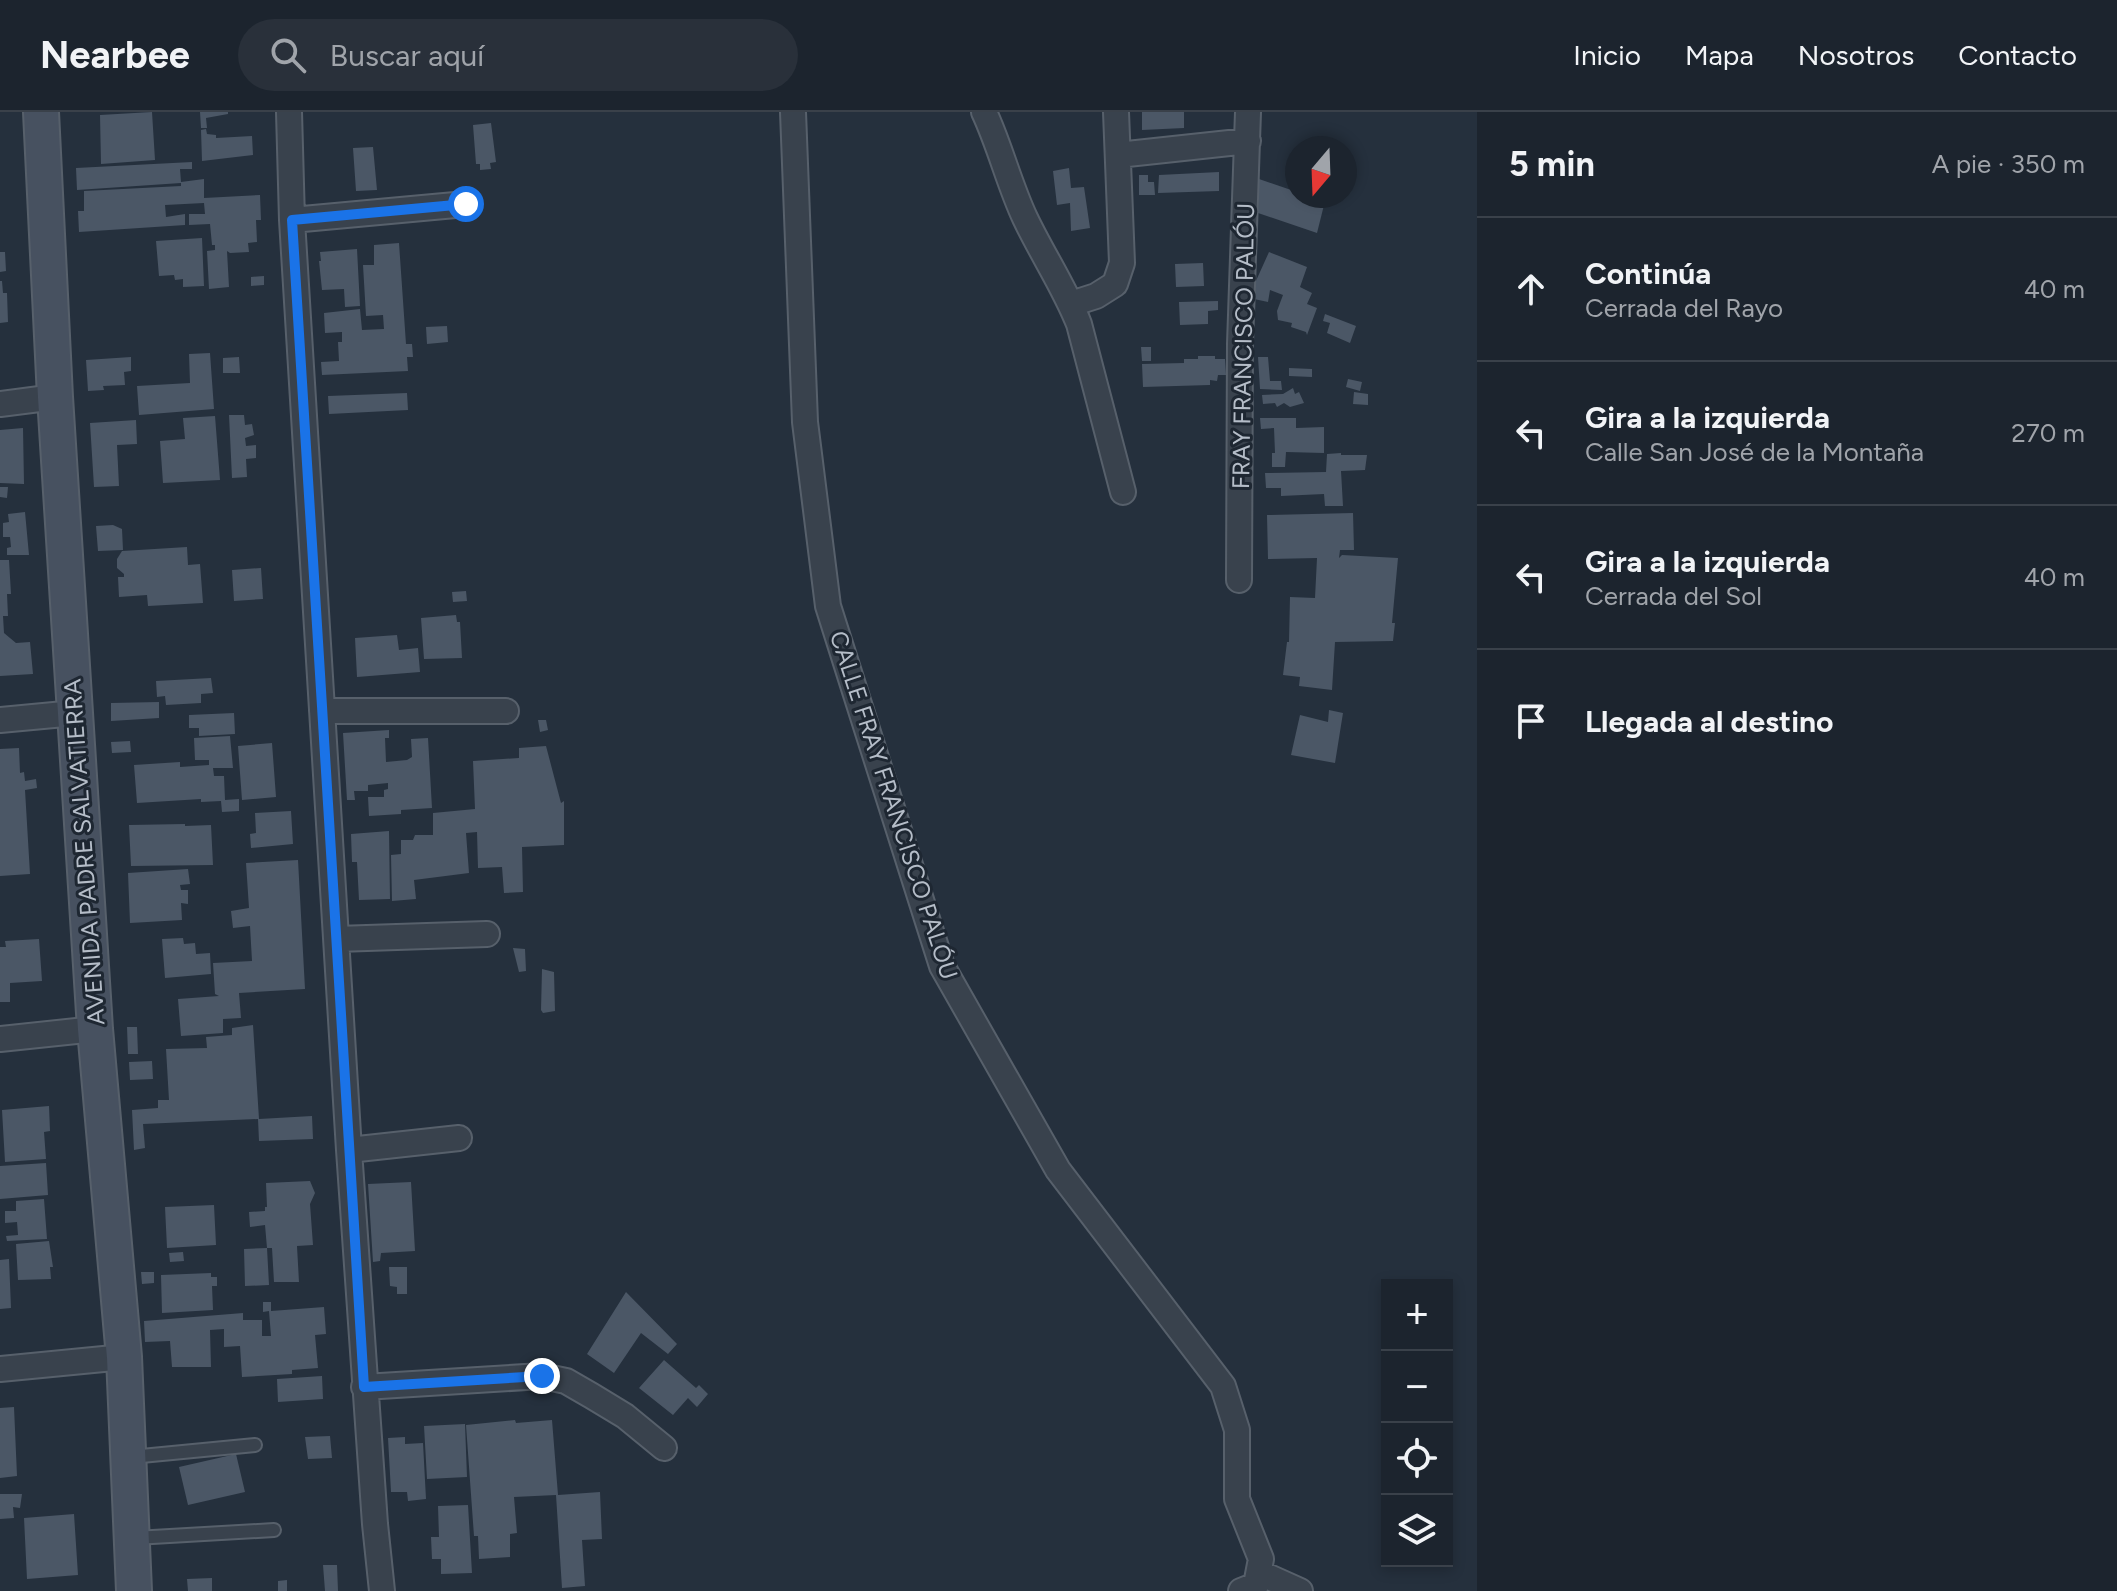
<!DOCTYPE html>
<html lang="es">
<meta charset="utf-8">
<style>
:root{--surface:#1c242e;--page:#29303a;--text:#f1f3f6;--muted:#a0a4aa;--line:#3a414a}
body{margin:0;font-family:Figtree,sans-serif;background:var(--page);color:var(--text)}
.controls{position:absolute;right:24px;bottom:24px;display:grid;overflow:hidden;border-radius:0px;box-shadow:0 4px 12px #0003}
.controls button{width:72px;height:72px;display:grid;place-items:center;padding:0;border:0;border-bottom:2px solid var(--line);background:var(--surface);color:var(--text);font:40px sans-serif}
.compass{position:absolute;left:1285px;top:24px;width:72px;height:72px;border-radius:50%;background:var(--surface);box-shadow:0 4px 12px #0003;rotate:199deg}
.stop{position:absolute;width:24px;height:24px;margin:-18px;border:6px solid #1a73e8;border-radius:50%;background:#fff}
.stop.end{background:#1a73e8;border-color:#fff;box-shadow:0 2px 8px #0008}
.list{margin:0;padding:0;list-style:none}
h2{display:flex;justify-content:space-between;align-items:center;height:104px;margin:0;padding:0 32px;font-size:34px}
h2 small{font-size:26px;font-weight:400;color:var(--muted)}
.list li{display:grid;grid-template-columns:52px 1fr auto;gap:24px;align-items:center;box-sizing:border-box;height:144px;padding:0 32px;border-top:2px solid var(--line)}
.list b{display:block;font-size:30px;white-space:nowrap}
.list p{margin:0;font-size:26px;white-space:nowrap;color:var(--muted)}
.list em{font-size:26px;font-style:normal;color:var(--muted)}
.icon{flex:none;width:44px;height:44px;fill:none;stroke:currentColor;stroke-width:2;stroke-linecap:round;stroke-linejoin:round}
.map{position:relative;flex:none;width:1477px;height:1479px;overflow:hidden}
header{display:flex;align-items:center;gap:48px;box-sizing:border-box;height:112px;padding:0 40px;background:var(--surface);border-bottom:2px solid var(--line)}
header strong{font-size:38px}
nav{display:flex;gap:44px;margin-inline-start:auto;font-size:28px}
.search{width:560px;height:72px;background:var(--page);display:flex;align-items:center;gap:20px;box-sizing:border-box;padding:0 28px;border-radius:44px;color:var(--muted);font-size:30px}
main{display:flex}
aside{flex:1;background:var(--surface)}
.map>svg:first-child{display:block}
.building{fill:#4b5766}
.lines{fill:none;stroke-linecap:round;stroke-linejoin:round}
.lane-casing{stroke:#57606b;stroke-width:16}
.street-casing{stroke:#57606b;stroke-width:28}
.secondary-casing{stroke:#57606b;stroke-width:38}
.lane{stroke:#39424d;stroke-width:12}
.street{stroke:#39424d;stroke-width:24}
.secondary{stroke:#475160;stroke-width:34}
.route{stroke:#1a73e8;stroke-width:10}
.labels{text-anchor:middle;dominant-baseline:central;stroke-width:6;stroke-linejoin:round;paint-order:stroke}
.street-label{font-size:24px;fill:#b5bdc8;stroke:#1e2732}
</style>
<header>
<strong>Nearbee</strong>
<div class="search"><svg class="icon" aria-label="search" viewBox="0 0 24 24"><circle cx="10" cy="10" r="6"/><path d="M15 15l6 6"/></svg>Buscar aquí</div>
<nav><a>Inicio</a><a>Mapa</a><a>Nosotros</a><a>Contacto</a></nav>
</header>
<main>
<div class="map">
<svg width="1477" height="1479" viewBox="0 0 1477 1479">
<rect width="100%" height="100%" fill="#25303d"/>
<path class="building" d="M152 0 155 48 101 52 100 3Z
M200 0H228V2L206 6 207 16H201Z
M1142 0H1184V16L1142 18Z
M491 11 496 50 490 51 491 57 480 58V52H476L473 13Z
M206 17 207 22 216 23V26L252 24 253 43 202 49 201 18Z
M373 35 377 78 356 79 353 36Z
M192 50V57H180L181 70 204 67V86L260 83 261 108H256L257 130 248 131 249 140 230 141 227 139 229 175 209 177 207 139 215 138V133H212L210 112 189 113V102H205L204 91 165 93 166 105 185 102V113L79 120 78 99H84V79L181 74V71L77 78 76 56Z
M1069 56 1071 76 1084 75 1090 116 1071 119 1070 91 1057 93 1053 59Z
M1219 60V79L1158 81 1159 63Z
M1139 63H1148V70H1154L1155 83H1139Z
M1259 67 1297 80V84H1309L1325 89 1317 121 1258 101Z
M202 126 204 174 183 175V167L175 168 174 163 159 164 156 129Z
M399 131 406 232H412L413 245H407L408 259 322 263 321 250 339 249 338 230H342V220L325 221 324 201 360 197 362 218 384 217 383 203 366 204 363 153H374V133Z
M357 137 360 194 345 195 344 177 322 178 319 149H321L320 140Z
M0 140H5L6 159 0 160Z
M1269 140 1307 155 1300 175 1312 181 1307 192 1317 196 1307 223 1306 220 1291 215 1292 211 1278 208 1277 199 1283 183 1270 178 1268 190 1254 187 1255 171Z
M1203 151 1204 174 1176 175 1175 152Z
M264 164V173L251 174V165Z
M0 169H2L3 181H7L8 210 0 211Z
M1218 189V198L1208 199V212L1180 213 1179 190Z
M1325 202 1356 214 1350 231 1327 221 1330 211 1323 209Z
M447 214 448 230 427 232 426 215Z
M1141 235H1151V249H1142Z
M210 241 214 297 139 303 137 274 190 271 189 242Z
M1198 244H1215V247H1225L1226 263H1218L1217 269 1210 268V273L1143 275 1142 252 1184 251V247H1198Z
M131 245V259L124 260 125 273 103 274 104 278 88 279 86 248Z
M239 245 240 261H223V246Z
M1258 245H1268L1270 269H1281L1282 278 1260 277Z
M1289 256 1312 257V265L1289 264Z
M1348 267 1362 270 1360 279 1346 275Z
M1293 276 1295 282 1299 280 1304 291 1290 295 1284 291 1277 295 1275 291 1263 292 1262 283 1283 282Z
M1354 280 1368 282V293L1353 292Z
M407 281 408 298 329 302 328 284Z
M229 303H244L245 313 252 312 254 323 245 326 246 334 256 333V346L246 347 247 365 232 366Z
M215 304 220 368 163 371 160 329 185 327 183 306Z
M1260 306H1296V316L1324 315V341L1286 340 1285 355H1272V341H1275L1274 316 1261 317Z
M136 308 137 332 117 333 119 374 94 375 90 311Z
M23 316 24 372 0 371V318Z
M1341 341V343H1367L1365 358 1341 359 1343 394H1325L1324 382 1281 384V376H1266L1265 361 1326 360 1327 342Z
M0 375H8L7 386 0 385Z
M25 400 29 443H7V436L11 435 10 425H3V411L9 410 8 402Z
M1353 401 1354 438H1340L1339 446 1342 443 1398 446 1392 511H1395L1393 529 1335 530 1332 578 1299 574 1300 565 1283 563 1287 530H1289L1290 485 1315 486 1317 446 1268 447 1267 403Z
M113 413 122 417 123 438 98 439 96 414Z
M187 435 188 453 200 452 203 491 148 494 147 483 119 485 118 465H124V462L117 456V447L122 439Z
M0 448H9L11 482H7L8 504H3L4 521 16 531 30 530 33 562 0 564Z
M261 456 263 487 234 489 232 458Z
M466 479 467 489 453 490 452 480Z
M456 503 457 510H460L462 546 424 547 421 506Z
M397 523 399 538 418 536 420 560 357 565 355 526Z
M211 566 213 581 201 582V591L166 593 165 584 157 585 156 569Z
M159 590V606L111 609V591Z
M1329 598 1343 601 1335 651 1291 643 1300 603 1328 610Z
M234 601 235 622 199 624V616H189V603Z
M538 608H546L548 618 540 620Z
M389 618V626H385L386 650 407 648 412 645 411 627 428 626 432 696 401 698V702L369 704 368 685H384V678L388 677V671L368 673V679H354L355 688H347L343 621Z
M230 624 233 656H213L214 664H224L225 688 239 687V699L222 700 221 689 201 690V687L137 691 134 653 180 650V655L209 653V648H195L194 626Z
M130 629 131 640 112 641 111 630Z
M272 631 276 685 242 688 238 634Z
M546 634 561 691 564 689V733L522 735 523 780 504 781 502 755 478 756 477 720 466 721 469 761 414 768 416 787 392 789 391 743 401 742V728H413L415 723H433V701L475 697 473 649 519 646V636Z
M19 636 20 661 24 660 25 669 36 667 37 676 25 678 30 762 0 764V637Z
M291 699 293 732 251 736 250 722 256 721 255 701Z
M185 712V714L211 713 213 753 131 754 129 713Z
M389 719 390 787 359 788 357 750H352L351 722Z
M298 748 305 877 239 881 241 906 223 907V921L181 924 178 887 219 884 215 882 213 851 252 849 250 814 233 816 231 799 249 796 246 751Z
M188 757 190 772 180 773 181 778H188V792L181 791 182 808 130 811 128 761Z
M183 826 184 832 195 831 196 842 210 841 211 862 165 866 162 827Z
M39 827 42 869 10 871V890H0V835H6L5 829Z
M513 836 525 837 526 859 519 860Z
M542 857 554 860 555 899 543 901 541 898Z
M253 913 259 1007 312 1004 313 1027 259 1029 258 1007 143 1012 145 1036 134 1038 132 998 158 996V988H169L166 937 207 936 206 925 232 923V916Z
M127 915H137L138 942H128Z
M152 949 153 967 130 968 129 950Z
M49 994 50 1019 44 1020 46 1047 5 1050 2 998Z
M46 1051 48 1083 0 1087V1054Z
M310 1069 315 1081 310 1092 313 1133 297 1134 299 1170H274L272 1136H267L265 1113 250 1115 249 1100 265 1099V1095H267L266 1071Z
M411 1070 415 1139 381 1141 380 1149 373 1150 368 1072Z
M44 1087 47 1127 7 1129 6 1124 18 1123 17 1110 5 1111V1099H16V1089Z
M214 1093 216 1133 167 1136 165 1095Z
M49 1129 53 1155H50L51 1167 18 1168 16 1132Z
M267 1136 269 1173 245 1174 244 1137Z
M183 1140 184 1149 170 1150 169 1141Z
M9 1147 11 1196 0 1197V1148Z
M389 1155H407V1182H397V1175L390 1174Z
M141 1160H154V1171L142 1172Z
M211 1161V1165H217V1174H212L213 1198 162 1201 161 1163Z
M626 1180 677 1232 668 1242 641 1221 614 1261 587 1242Z
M263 1190H271V1199L324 1195 326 1222 315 1223 318 1256 292 1258V1262L242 1265 240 1234 224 1235V1217L210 1218 211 1255H172L170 1229 145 1230 144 1209 243 1201V1208H262V1224H271L269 1199 263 1200Z
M664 1248 696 1276 699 1273 708 1282 697 1295 688 1286 673 1303 639 1276Z
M322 1264 323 1287 278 1290 277 1267Z
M14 1295 17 1364 0 1366V1296Z
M515 1308 516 1311 552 1308 558 1383 600 1380 602 1427 582 1428 585 1474 562 1476 556 1383 514 1385 517 1421 510 1422V1445L479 1447 478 1424H474L466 1313Z
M465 1312 467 1365 427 1367 424 1314Z
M330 1324 332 1346 308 1347 305 1325Z
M405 1325V1332L423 1331 426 1387 408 1389 407 1380H391L388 1326Z
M236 1342 245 1380 188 1393 179 1355Z
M0 1382H22L20 1396 13 1395 14 1406 0 1407Z
M468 1393 472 1461 441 1462V1447H432L431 1425H439L438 1394Z
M74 1402 78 1463 27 1467 24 1406Z
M323 1453H337L338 1479H325Z
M212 1466V1479H188L187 1467Z
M287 1468V1479H278V1469Z"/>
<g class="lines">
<defs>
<path id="lane" d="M131 1345 255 1333
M135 1426 274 1418"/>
<path id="street" d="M289 0 292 108 349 1038 375 1412 382 1479
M793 0 805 310 828 494 942 854 1058 1058 1223 1274 1237 1318V1387L1261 1447 1256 1473 1241 1479
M984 0C1000 34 1009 72 1025 106 1042 142 1065 176 1079 212L1123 380
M1118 43 1248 29
M292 108 466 92
M1071 192 1096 184 1115 172 1122 151 1116 0
M0 292 55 285
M1239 468 1240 232 1248 0
M322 599H506
M0 608 75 601
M337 827 487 822
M0 927 95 917
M349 1038 459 1026
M0 1257 124 1245
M364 1275 542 1264 566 1269 592 1284 625 1304 664 1336
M1260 1461 1300 1479"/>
<path id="secondary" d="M41 0 55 285 95 917 124 1245 134 1479"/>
</defs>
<use href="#lane" class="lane-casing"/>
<use href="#street" class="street-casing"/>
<use href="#secondary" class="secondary-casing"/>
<use href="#lane" class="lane"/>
<use href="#street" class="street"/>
<use href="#secondary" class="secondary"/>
</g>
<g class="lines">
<path class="route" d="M466 92 292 108 364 1275 542 1264"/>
</g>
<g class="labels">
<g class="street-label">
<text transform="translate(1243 234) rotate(-89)">FRAY FRANCISCO PALÓU</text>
<text transform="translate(894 693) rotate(72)">CALLE FRAY FRANCISCO PALÓU</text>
<text transform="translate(84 740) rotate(-94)">AVENIDA PADRE SALVATIERRA</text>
</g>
</g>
</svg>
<div class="controls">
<button>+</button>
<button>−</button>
<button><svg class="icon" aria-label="locate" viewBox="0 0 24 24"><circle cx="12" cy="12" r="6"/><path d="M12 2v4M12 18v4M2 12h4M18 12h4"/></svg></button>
<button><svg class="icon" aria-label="layers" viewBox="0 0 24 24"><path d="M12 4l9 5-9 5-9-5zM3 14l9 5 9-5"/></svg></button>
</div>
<svg class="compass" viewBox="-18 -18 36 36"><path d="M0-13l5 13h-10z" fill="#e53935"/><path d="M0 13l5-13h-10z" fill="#a0a4aa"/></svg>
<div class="stop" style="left:466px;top:92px"></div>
<div class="stop end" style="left:542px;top:1264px"></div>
</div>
<aside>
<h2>5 min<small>A pie · 350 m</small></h2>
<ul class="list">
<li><svg class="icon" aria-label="ahead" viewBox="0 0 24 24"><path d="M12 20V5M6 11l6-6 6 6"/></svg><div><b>Continúa</b><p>Cerrada del Rayo</p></div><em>40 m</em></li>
<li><svg class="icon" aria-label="left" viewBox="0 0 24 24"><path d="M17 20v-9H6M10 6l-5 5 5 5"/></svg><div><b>Gira a la izquierda</b><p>Calle San José de la Montaña</p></div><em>270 m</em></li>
<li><svg class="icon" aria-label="left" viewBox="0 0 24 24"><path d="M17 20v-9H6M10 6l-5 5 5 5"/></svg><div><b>Gira a la izquierda</b><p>Cerrada del Sol</p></div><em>40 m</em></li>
<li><svg class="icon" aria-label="arrive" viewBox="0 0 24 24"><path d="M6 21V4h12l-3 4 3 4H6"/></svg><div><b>Llegada al destino</b></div></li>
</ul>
</aside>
</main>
